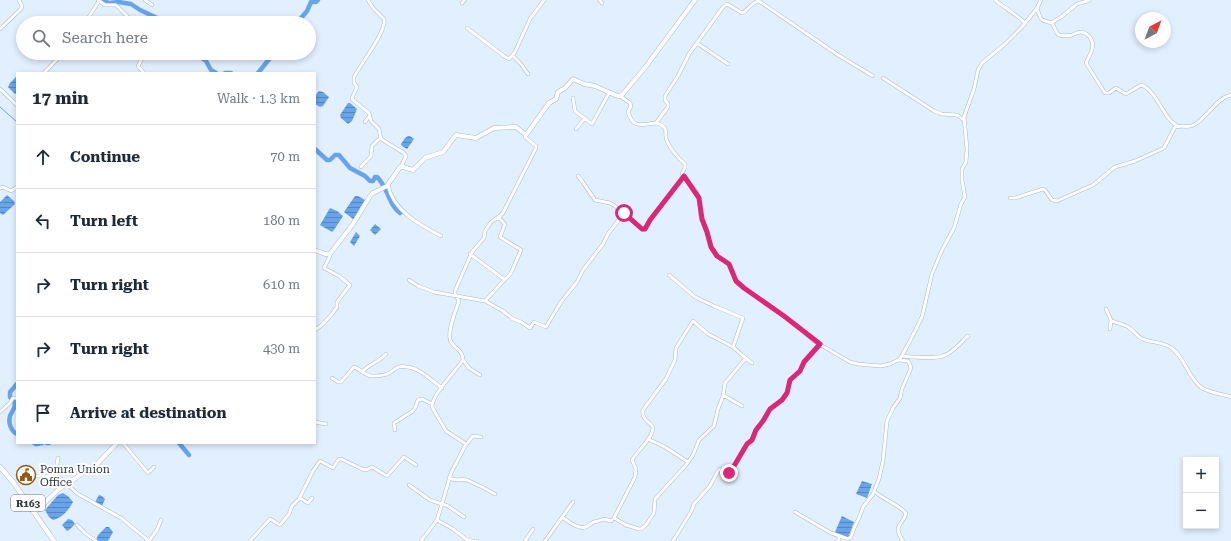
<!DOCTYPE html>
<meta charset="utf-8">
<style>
:root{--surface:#fff;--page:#f2f2f3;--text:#1f2937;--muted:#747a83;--line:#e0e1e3}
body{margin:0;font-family:"Roboto Serif",serif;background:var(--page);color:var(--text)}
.controls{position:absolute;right:12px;bottom:12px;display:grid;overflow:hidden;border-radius:0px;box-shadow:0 2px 6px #0003}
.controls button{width:36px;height:36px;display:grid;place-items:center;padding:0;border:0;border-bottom:1px solid var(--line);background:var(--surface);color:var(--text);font:20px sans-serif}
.compass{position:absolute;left:1135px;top:12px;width:36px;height:36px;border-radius:50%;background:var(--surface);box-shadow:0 2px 6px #0003;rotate:41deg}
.stop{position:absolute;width:12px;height:12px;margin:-9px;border:3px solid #db2777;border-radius:50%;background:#fff}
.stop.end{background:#db2777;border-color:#fff;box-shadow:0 1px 4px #0008}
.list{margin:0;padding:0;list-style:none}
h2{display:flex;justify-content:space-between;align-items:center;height:52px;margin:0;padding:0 16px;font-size:17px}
h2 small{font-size:13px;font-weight:400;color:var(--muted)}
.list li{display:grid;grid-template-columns:26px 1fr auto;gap:12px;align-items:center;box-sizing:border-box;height:64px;padding:0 16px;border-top:1px solid var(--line)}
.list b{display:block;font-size:15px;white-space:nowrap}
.list em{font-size:13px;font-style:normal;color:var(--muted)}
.icon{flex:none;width:22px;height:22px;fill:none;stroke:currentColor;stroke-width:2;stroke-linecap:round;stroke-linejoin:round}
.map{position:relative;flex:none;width:1231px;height:541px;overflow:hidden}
.search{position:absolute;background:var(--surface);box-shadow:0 2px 6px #0003;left:16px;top:16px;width:300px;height:44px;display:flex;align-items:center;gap:10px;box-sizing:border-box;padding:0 14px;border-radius:22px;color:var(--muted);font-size:15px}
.panel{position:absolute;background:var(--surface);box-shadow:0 2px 6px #0003;left:16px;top:72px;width:300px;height:372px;border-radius:0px}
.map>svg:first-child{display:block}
.water{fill:url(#water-rules)}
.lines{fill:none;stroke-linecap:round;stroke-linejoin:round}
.stream{stroke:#67a4ea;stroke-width:1}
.river{stroke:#67a4ea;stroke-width:4.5}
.street-casing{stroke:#a5bad2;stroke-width:4}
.secondary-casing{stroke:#a5bad2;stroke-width:5}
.primary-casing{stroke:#a5bad2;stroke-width:5.5}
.street{stroke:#fff;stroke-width:3}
.secondary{stroke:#fff;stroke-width:4}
.primary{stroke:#fff;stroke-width:4.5}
.route{stroke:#db2777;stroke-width:5}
.labels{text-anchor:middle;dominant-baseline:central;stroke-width:4;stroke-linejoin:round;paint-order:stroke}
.shield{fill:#fff;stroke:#6d7279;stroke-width:1}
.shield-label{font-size:10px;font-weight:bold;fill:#2e3640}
.poi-label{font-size:11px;fill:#2e3640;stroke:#fff;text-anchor:start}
</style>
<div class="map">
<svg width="1231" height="541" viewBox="0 0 1231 541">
<defs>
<pattern id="water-rules" width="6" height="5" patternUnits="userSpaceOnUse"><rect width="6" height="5" fill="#67a4ea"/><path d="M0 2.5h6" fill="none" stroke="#5586bf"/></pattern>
</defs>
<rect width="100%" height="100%" fill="#e2effe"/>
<path class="water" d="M17 76V93L15 94 8 87 10 83Z
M319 91 323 92 329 97 323 106 320 107 315 104V96Z
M348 103H350L357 109 352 121 348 124 341 118 340 115Z
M408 136H410L414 139 407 149 402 146 401 144 405 138Z
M7 195 14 201 15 204 3 215 0 213V202Z
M355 196H358L365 200 355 218 353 219 344 212Z
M330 208 337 211 343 216 334 230 332 232 320 225Z
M375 224 381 229 375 235 370 230Z
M356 232 360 236 354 246 350 242Z
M862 481 872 484 867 498 856 494Z
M63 493 69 497 73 502C69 510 62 518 53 520L49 517 45 510 58 495Z
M99 495 102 496 105 499 102 506 95 502Z
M842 516 854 522 848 538 835 532Z
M68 519 72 520 75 524 69 530 67 531 62 525Z
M106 527H109L113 532 108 541H97L96 540 98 535Z"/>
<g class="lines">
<path class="stream" d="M0 107 17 122"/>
<path class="river" d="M101 0 109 3 119 2 131 4 140 10 168 23
M297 23 307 11 311 2H316L318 0
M195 53 206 61 211 70 216 73
M225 73H231
M258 73 274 53
M315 149 327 160H330L335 155H339L350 168 365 176 370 181H373L375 177H377C388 187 388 204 400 213
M17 384 10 392V397L15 403C15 409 12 411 10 416 8 423 11 431 17 434
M34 443 36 444 42 443
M47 443H49
M179 443 189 455"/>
<defs>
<path id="street" d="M98 0 105 5H116L134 23
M145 0 152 5
M368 0 373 8 384 19C387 31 360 65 354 77V83L357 87 352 98 353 100 369 113 371 121 379 129 381 139 404 153 406 156 401 167
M599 0 602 3
M995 0C1005 8 1016 14 1025 23
M462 3 465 0
M1037 8C1041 21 1040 20 1052 23L1057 33 1059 35C1063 36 1068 36 1072 35 1075 34 1077 32 1081 32 1084 32 1087 34 1089 36 1097 45 1090 54 1086 63L1105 93H1109L1116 88 1126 94 1141 85C1153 88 1162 111 1170 120 1172 122 1175 124 1177 126
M85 23 99 1
M1051 23 1061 17 1077 4 1090 0
M467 28 504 56 509 59 515 52 530 19 544 0
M0 29 21 9 22 6 19 0
M697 43 728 64
M513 56 521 64 528 74
M44 73 63 53
M144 73 138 66 145 53
M883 78 934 111 942 114 957 115 964 120
M0 89 17 105
M620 96 630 103 631 106 628 112C634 131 644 123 657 123 671 129 663 132 667 141 671 150 677 157 685 164V167L682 174 696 191 699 198 701 219 707 232 711 247 717 256 729 264 736 281 740 285 784 316 803 331 814 341 850 362 858 364 881 366 890 364 900 359 910 341 922 317 932 274 942 250 954 228 961 204 965 197 962 180V169L966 162 967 149 964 117 974 89 978 70 982 63 1004 45 1022 27 1037 8 1041 0
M573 98 575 111 592 124 609 93
M365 122 367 119 369 117
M656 123 668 107V104L665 100V96L678 76 689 54 723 7 727 4 742 13C749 10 751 2 759 1L838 55 873 76
M576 129 585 118
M361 167 371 156 372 146 380 138
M578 176 582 181 595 200 610 203 615 206 643 230 647 227 650 220 684 177
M388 185C393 211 420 225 441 236
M0 188 3 187 11 191 17 187
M1010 198H1015L1043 189 1045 190 1052 200 1057 201 1093 185 1115 167 1135 161 1164 148 1175 127C1181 125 1188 128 1194 125 1208 117 1215 99 1231 95
M470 254 505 280
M669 275 695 297 714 306 743 318 733 347
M409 280 418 286 434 292 485 301 503 311 513 319 521 322 530 328 534 322 546 327 561 302 577 282 583 270 603 244 608 234 624 213
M485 301 511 273 521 250 500 237 505 224 498 217
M1106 309 1111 320 1110 329
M1111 321C1117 323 1125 324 1131 329 1136 333 1138 338 1145 340 1154 343 1165 342 1173 349 1186 360 1188 378 1202 388 1210 393 1222 394 1231 397
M315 330 322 325 332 314 337 307V302L350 285 339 276 324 268 329 258 330 255
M902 356C910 357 936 359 943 356 953 353 960 343 968 336
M463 360 469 368 480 375
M362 372C369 364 379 362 386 354
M332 378 338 382H341L354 367C360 369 365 375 371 376 375 376 383 376 387 374 396 371 394 365 407 367 420 368 432 381 442 388
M723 395 742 406
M0 412 10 403 13 398H17
M315 422 326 424
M395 430 394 423 413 411 415 408 418 400 422 399 432 404
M648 439 665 447 688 462
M123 443 148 473 154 467
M466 444 446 431 432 407C432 394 456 371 463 360 463 350 455 349 451 342 446 333 456 310 459 301L455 294V291L472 252 484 238 485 231 491 222 500 216 503 213 536 148V146L525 137 526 135
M25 473 33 476H51L60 478 78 494 121 518 149 541
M55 477 58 458
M449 478C457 482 460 478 467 480L482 487 495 494
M409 485 430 500 448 506 464 517
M874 491C884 500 896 503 906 513 903 526 892 524 903 541
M299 499 313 471 320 461 333 468 339 459H341L362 469 366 470 372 467 387 476 404 457 416 465
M442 504 451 473 465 446 473 436 481 437
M795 512 831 533 840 536
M562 517C568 521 578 530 586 527 589 526 591 523 594 522 597 521 600 521 604 519L611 521 614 518 635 477 636 469 632 460C638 450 653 438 653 427 648 421 641 418 643 410L666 379 675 360 676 348 693 321 708 334 733 347 742 355 752 363
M614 518 626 525 639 529H641L646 525 654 513 655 499 686 465 693 455 699 440 714 426 718 409 723 396 725 383 746 358
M437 520 453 529 466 539 471 541
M77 525 85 533 96 541
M149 541 157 530 161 520
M250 541 270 519 280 525 289 514 292 506 300 498 308 503 312 498
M421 541 437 520 442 504
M471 541H477
M525 541 533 529
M545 541 573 502
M673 541 691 512 694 504 710 486 718 471 720 469 728 473 731 472 743 450 747 444 752 440 756 429 766 418 770 409 782 400 787 393 790 380 800 371 804 362 814 352 820 345
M838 541 840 536 848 539 851 537 854 528 859 518 863 507 873 494 879 479 883 461 887 421 893 408 900 398 902 389 911 368 910 365 908 361 899 360"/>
<path id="secondary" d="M315 251C321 250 324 256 330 254L336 246 353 224 370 196 373 193 387 186 400 167H403L413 170 425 158 443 152 456 135 476 138 494 128 513 127H516L526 135 549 103 556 99 558 92 565 88 573 79 584 84 595 86 615 95 619 96 622 95 647 65 695 0
M33 512 37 510 59 489 97 464 117 443"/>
<path id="primary" d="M0 467 13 482 54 541"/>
</defs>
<use href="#street" class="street-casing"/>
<use href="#secondary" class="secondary-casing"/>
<use href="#primary" class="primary-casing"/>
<use href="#street" class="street"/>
<use href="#secondary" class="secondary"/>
<use href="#primary" class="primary"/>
</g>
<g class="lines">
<path class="route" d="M624 213 642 229H645L650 220 684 176 699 198 702 219 707 232 711 247 717 256 729 264 736 281 744 288 784 316 820 344 804 362 800 371 790 380 787 393 782 400 770 409 763 421 756 430 752 440 747 444 734 466 729 473"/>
</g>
<defs>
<symbol id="civic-ring" viewBox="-11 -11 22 22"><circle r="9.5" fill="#fff" stroke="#945918" stroke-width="1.5"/><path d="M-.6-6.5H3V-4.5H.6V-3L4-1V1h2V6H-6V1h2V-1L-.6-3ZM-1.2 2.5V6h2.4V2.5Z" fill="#945918"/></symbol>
</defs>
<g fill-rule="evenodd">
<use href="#civic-ring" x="15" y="464" width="22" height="22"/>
</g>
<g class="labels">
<rect class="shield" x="11" y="495" width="34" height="16" rx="3"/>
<g class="shield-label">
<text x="28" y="503">R163</text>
</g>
<g class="poi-label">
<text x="40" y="469">Pomra Union<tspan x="40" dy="13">Office</tspan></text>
</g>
</g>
</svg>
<div class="controls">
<button>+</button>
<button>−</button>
</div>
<svg class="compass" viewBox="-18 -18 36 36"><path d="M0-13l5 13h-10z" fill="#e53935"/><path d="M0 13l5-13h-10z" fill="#747a83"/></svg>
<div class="stop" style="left:624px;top:213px"></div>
<div class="stop end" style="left:729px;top:473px"></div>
<div class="search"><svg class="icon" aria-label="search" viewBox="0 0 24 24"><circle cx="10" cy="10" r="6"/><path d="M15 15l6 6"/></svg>Search here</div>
<section class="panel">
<h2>17 min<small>Walk · 1.3 km</small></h2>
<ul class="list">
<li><svg class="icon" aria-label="ahead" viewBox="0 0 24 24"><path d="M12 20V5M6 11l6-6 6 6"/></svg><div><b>Continue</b></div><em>70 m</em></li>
<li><svg class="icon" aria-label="left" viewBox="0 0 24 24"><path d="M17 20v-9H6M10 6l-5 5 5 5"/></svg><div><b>Turn left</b></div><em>180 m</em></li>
<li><svg class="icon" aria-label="right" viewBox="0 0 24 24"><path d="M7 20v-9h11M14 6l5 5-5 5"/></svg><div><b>Turn right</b></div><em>610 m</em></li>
<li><svg class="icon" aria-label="right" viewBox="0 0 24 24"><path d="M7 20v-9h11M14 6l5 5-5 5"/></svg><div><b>Turn right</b></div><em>430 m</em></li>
<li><svg class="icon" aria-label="arrive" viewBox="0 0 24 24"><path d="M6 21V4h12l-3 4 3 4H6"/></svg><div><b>Arrive at destination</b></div></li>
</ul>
</section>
</div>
